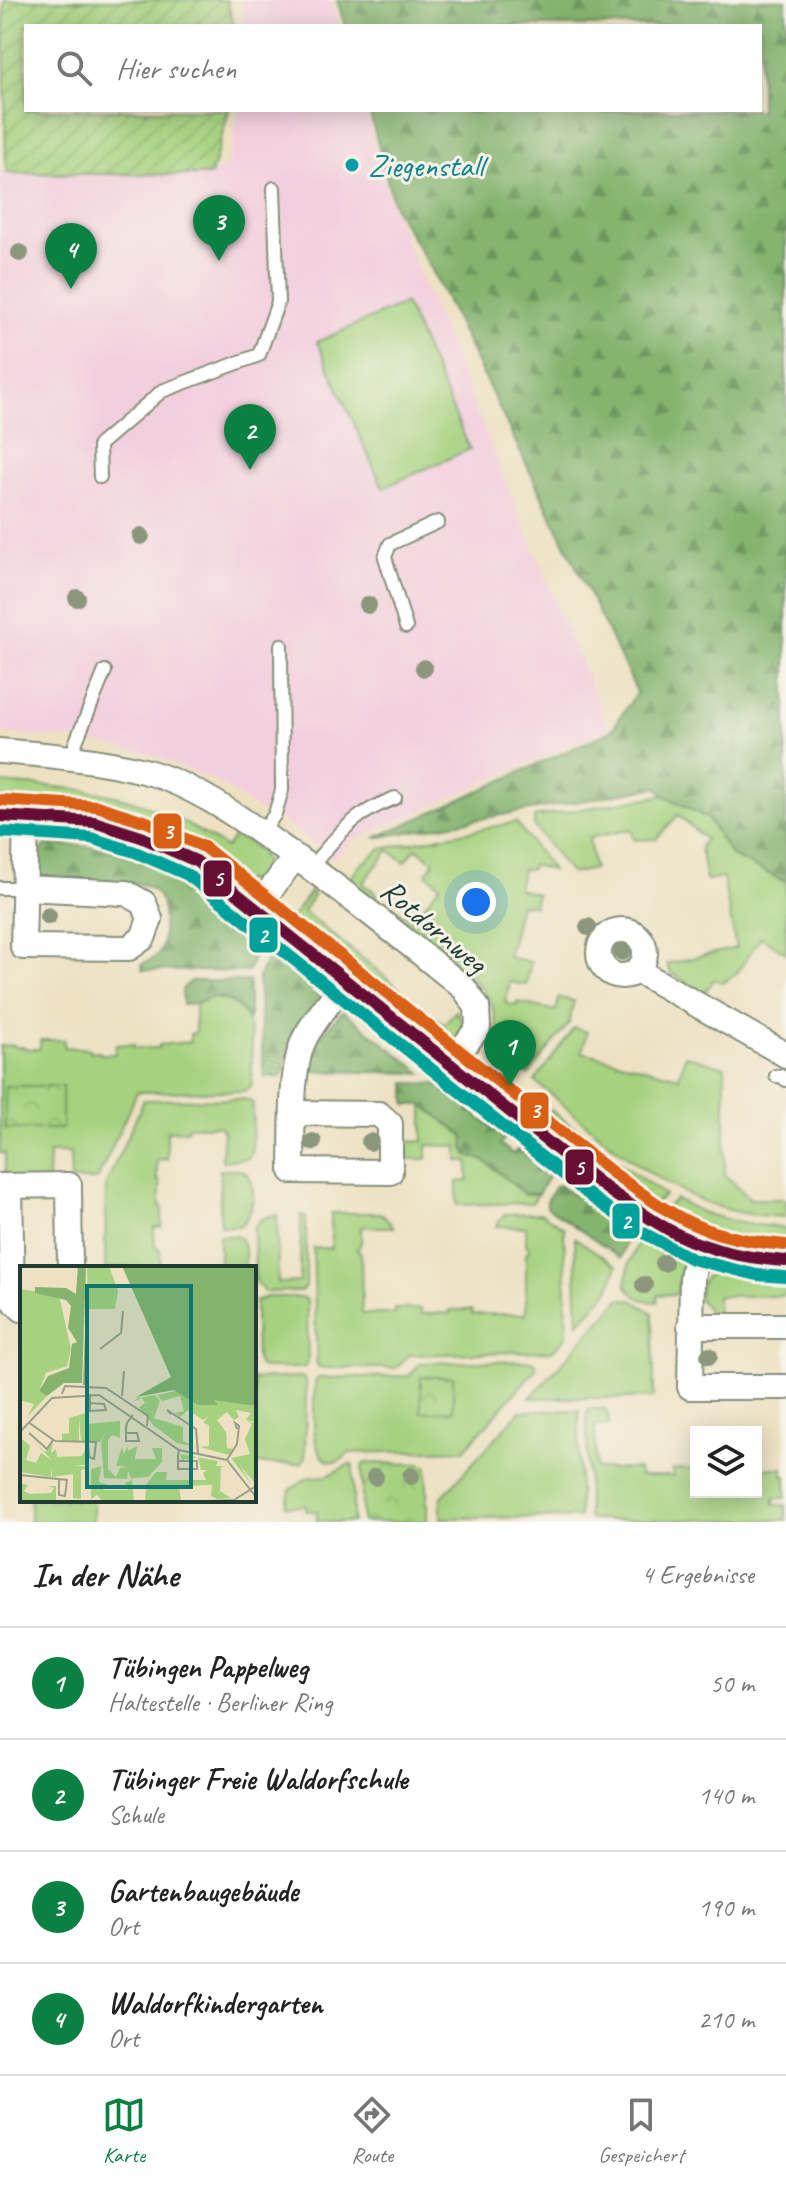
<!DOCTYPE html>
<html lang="de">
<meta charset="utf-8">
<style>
:root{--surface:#fff;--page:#f6f6f6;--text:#222;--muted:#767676;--line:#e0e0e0;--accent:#0b8043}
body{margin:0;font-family:Caveat,sans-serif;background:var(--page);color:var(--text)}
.controls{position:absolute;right:24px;bottom:24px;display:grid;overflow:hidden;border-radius:0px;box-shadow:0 4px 20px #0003}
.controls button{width:72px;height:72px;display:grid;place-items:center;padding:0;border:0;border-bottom:2px solid var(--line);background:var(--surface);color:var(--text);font:40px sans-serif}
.you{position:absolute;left:476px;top:902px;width:28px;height:28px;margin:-20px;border:6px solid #fff;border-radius:50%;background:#1a73e8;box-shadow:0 0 0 12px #1a73e833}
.badge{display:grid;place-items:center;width:52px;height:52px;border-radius:50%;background:var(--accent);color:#fff;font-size:26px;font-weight:700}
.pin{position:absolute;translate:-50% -66px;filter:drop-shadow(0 2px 4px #0008)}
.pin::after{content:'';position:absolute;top:42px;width:28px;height:24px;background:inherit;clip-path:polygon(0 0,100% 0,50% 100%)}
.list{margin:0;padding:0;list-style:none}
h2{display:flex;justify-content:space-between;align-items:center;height:104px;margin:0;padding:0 32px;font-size:34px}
h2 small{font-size:26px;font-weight:400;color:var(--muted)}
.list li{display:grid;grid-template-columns:52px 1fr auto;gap:24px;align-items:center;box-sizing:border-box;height:112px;padding:0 32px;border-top:2px solid var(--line)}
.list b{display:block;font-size:30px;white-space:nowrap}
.list p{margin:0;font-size:26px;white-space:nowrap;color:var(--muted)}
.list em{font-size:26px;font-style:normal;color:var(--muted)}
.icon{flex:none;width:44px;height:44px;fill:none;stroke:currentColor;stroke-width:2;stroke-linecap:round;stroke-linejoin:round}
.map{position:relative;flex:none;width:786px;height:1522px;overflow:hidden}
.search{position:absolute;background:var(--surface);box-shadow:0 4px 20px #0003;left:24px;right:24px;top:24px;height:88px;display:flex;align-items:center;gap:20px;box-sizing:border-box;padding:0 28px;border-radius:0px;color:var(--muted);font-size:30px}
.sheet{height:552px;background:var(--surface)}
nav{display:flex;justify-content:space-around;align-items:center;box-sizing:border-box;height:112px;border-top:2px solid var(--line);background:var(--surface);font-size:22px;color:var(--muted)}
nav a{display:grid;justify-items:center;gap:4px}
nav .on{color:var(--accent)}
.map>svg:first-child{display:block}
.built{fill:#f3cfde}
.grass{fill:#a6d27f;stroke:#62885a;stroke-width:2}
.forest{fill:url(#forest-firs);stroke:#527851;stroke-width:2}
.park{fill:url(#park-crowns);stroke:#62885a;stroke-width:2}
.garden{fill:url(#garden-furrows);stroke:#62885a;stroke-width:2}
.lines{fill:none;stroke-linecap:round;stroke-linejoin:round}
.service-casing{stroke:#868f7b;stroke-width:16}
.minor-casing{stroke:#868f7b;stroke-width:28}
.service{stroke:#fff;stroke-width:12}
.minor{stroke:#fff;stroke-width:24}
.bus-1-casing{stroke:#f7f3e8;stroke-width:18}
.bus-2-casing{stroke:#f7f3e8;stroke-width:18}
.bus-3-casing{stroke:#f7f3e8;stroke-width:18}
.bus-1{stroke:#660e34;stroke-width:12}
.bus-2{stroke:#00a19a;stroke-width:12}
.bus-3{stroke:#d96013;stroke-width:12}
.tree{fill:#8b977c}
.culture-dot{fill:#0f9aa8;stroke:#f7f3e8;stroke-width:3}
.labels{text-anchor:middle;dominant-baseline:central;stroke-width:6;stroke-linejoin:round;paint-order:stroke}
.culture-label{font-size:32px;fill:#0d838f;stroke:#f7f3e8;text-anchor:start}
.street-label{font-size:32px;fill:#1f3d34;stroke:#f7f3e8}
.inset-road{fill:none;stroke:#9b9f89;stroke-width:2}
.view{fill:#0f766e;fill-opacity:0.15;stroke:#0f766e;stroke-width:4}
.inset-edge{fill:none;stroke:#1f3d34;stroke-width:4}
.line-badge{stroke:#f7f3e8;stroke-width:3}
.badge-label{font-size:22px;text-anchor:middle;font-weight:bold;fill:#fff}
</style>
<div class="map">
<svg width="786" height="1522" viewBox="0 0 786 1522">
<defs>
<pattern id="forest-firs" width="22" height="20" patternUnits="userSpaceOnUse" patternTransform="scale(2)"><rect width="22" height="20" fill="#84b46e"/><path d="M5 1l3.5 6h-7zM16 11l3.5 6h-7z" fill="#6b945b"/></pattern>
<pattern id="park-crowns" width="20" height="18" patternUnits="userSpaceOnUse" patternTransform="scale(2)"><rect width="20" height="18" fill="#a6d27f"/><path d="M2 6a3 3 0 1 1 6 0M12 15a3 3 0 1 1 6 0" fill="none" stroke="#8eb56e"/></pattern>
<pattern id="garden-furrows" width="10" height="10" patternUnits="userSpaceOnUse" patternTransform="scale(2)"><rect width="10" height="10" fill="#a6d27f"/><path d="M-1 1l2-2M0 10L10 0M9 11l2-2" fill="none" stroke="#8eb56e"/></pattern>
</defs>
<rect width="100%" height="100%" fill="#f7f3e8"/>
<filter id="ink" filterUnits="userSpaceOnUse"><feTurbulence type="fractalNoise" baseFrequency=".0125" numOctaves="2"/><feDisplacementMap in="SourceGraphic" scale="16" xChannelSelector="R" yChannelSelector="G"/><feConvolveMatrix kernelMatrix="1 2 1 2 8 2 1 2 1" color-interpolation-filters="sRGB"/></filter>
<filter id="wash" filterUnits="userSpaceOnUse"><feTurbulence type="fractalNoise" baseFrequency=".006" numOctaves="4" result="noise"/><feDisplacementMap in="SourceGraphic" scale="32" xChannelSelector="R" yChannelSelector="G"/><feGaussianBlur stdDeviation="1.8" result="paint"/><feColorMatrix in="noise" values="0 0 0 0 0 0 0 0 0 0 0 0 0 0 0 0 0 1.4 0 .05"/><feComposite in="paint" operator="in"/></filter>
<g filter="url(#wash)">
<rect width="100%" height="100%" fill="#ede1c2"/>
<path class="built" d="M239 0H331L340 26H246Z
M239 110H365L394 213 608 728 352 841 333 860 270 810 265 815 216 781 150 754 77 739 0 733V171L210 175 228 164Z"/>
<path class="grass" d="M405 303 470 449 383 488 317 342Z
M0 783C38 786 82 787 119 797 158 807 192 826 226 848L236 833 260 851 265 863C262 873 258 882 245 881 231 879 216 863 205 854 195 847 184 841 173 836 119 808 59 804 0 801Z
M664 795 707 818 732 856 786 882V953L761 937 736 974 722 983 715 979 703 994 670 972 667 964 736 948 723 878 706 880 700 847 705 839 678 815 656 839 634 840 631 829 589 838 594 869 571 874 534 826V817Z
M516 822 552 870 532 865 530 870 522 869 518 889 537 894 534 906 520 904 508 957 531 962 526 985 510 982 505 1003 516 1006 517 1002 556 1011 559 998 574 1001 569 1023 528 1075 497 1050C496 1022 498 1007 479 985L393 917 398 911 412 921 440 885 426 873 434 862 416 848 405 862 389 850 363 883 377 894 373 900 349 881 359 866 381 849Z
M310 892 314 895 303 911 444 1024 456 1011C472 1030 454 1046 432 1036L290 920Z
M209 998C261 997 250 1047 252 1085L245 1091 137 1092 97 1180H71L70 1153H49L48 1180H5V1153H0V1046L14 1045 15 1047H24L25 1049H40V1040H64V1047L90 1049V1052L99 1051 100 1054H115L116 1045 134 1044V1048H159V1045L190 1042V1034L195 1033V1005Z
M574 1028 587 1032 582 1052 679 1077 685 1055 725 1067V1175L750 1199H786V1217C772 1216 757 1216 743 1213 664 1199 595 1130 535 1081Z
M244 1099 250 1101 253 1104 252 1148 251 1154 248 1158 222 1161 223 1130H221L220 1126H188L187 1130 167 1131V1159L157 1160V1180L160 1181V1205L162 1206V1227H154L155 1248 160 1249V1268H105L106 1184 144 1100Z
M423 1105 464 1136V1148L468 1155 485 1161 524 1193 538 1194 532 1203 457 1205V1182L468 1181V1161H458V1146L427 1145V1159H407V1142L423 1141Z
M551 1110 621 1164 665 1195 653 1205 610 1177 541 1122Z
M220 1170C226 1170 235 1169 240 1170 260 1176 255 1216 239 1226H220Z
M676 1199 703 1213 740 1223 786 1228V1246C741 1243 701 1233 662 1211Z
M331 1213H381L394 1227H361V1244L357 1249 361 1253 362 1314H395V1309H421V1314L450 1313V1310H472V1314H526V1253L530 1249 526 1244V1227L496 1226 505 1214 541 1213 564 1228 567 1336 552 1351 408 1355 396 1368H321L317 1365 313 1248H331Z
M277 1215 278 1283 300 1282 301 1215 306 1217V1286L301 1291 265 1292 256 1283 255 1275 254 1228C260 1218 266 1216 277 1215Z
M643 1231C665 1242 687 1246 680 1275 679 1282 677 1287 678 1294L658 1295 657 1302C644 1302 633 1296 626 1285L629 1264Z
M219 1236H235L241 1239 245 1252V1268H219Z
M575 1238 617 1266 609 1290 578 1324Z
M715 1272 786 1282V1296H717V1315L709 1311 699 1299C700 1285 701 1277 715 1272Z
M266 1297H302L307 1300 308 1361 306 1366 301 1368H264L259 1366 256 1359 255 1302Z
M620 1299 632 1300 653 1313 654 1398H530Z
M532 1361 536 1364V1369L464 1450 349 1453C344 1458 340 1463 332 1462 307 1456 315 1403 315 1382L318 1378 409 1376 420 1363Z
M302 1377 306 1382 305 1458 301 1464H254V1379Z
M589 1409H605L608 1413 609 1425 595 1426 596 1469H638L639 1476H673V1469H696V1492H756V1468H783V1476H786V1498H774V1505H786V1520H591L588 1517 587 1413Z
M579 1410V1517L441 1518V1498L520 1411Z
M350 1464 353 1465V1522H317V1511H306V1506H286L290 1490 307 1478 327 1476Z
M30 1500H93V1522H30Z"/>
<path class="forest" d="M337 0H786V882L732 856 707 818 664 795 657 787 375 838 611 731 637 692 431 268 395 209 369 110H760V26H345Z
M46 845C67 845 88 845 109 850 161 861 219 905 262 935L248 972 142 970V964C148 961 155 959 159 953 163 947 163 941 163 934 165 909 164 889 136 883H54C33 877 30 859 46 845Z
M271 953 321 997 293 1032 283 1076 264 1077 258 978Z
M191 981H249V1019C238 1006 228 994 209 998 200 1000 194 1005 183 1005L182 989Z
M343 1011 422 1073 303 1071 312 1045Z
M406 1083 437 1084 505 1138 500 1144 513 1154 518 1149 549 1175 538 1194H524L485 1161 468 1155 464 1148V1136L423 1105H406Z
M559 1185 629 1231 621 1258 547 1207V1200L555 1186Z"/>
<path class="park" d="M62 1086V1129H5V1086Z
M421 1377H453V1411L421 1412Z
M365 1463 422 1464 427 1467V1522H362V1466Z"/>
<path class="garden" d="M4 0H227L234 26H26V110H229L211 175 6 173Z"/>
</g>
<g filter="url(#ink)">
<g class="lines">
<defs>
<path id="service" d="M100 477 99 445 162 391 259 355 278 302 274 188
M406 627 385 557 390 544 438 522
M74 758 75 744 105 671
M262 833 275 814 282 790 281 645
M310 868C340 833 351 815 395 798
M0 888H25
M776 1076H781L786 1080"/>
<path id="minor" d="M0 751C48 755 97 759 144 771 192 784 237 816 277 844 342 889 403 939 464 988L477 1007 478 1028 451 1063
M0 816 94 822 141 837 196 861 257 908 603 1186 648 1217 698 1244 760 1259 786 1261
M25 888 126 893 144 903 150 919 143 938 129 948 23 947 26 818
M257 908 295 857
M599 953a23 23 0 1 1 46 0a23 23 0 1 1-46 0Z
M638 971 786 1055
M293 1113 379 1114 390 1124V1172L292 1171C293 1135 289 1066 306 1036 317 1016 333 998 347 980
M0 1186 69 1185 70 1268
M10 1186 12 1299 22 1309
M698 1244 692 1278 690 1387H786
M690 1326H786"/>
</defs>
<use href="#service" class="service-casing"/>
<use href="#minor" class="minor-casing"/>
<use href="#service" class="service"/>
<use href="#minor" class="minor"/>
<defs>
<path id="bus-1" d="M0 816 94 822 141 837 196 861 603 1186C630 1205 669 1234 700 1244 727 1254 757 1259 786 1261"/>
<path id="bus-2" d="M0 832 91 838 135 852 188 875 593 1198 640 1231 692 1259 757 1275 785 1277"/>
<path id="bus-3" d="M1 800 97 806 147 822 204 847 613 1173C640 1192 674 1218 705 1229 730 1238 759 1243 786 1245"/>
</defs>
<use href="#bus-1" class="bus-1-casing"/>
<use href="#bus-2" class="bus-2-casing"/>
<use href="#bus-3" class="bus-3-casing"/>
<use href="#bus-1" class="bus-1"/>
<use href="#bus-2" class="bus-2"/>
<use href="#bus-3" class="bus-3"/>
</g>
<g class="tree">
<circle cx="20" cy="253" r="9"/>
<circle cx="141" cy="536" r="9"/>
<circle cx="77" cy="598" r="9"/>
<circle cx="368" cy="605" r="9"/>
<circle cx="424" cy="668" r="9"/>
<circle cx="48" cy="916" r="9"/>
<circle cx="588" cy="927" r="9"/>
<circle cx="622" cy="952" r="9"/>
<circle cx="313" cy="1142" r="9"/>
<circle cx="370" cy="1142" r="9"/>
<circle cx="664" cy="1263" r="9"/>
<circle cx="644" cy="1285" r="9"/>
<circle cx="709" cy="1356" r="9"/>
<circle cx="411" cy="1476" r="9"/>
<circle cx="375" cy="1477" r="9"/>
</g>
</g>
<circle class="culture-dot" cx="352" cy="165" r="8"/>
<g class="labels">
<g class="culture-label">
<text x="368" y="165">Ziegenstall</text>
</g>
<g class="street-label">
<text transform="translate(434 926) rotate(40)">Rotdornweg</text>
</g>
</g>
<g transform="translate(20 1266)">
<rect width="236" height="236" fill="#ede1c2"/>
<path d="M0 23 39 29 51 83 47 100 26 107 19 125 27 130 7 151 14 138 0 134ZM155 125 236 140V156L226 154 231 147 216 144 219 151 214 154 207 146 197 154 206 166 207 182 213 183 209 189 180 181 189 180V159L183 157 188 150 183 154 168 144 160 151 155 147 164 145 160 130 142 135 137 129ZM135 129 140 135 134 152 163 161V175L176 181 157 177 133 159 119 141 125 137 122 132 113 136 117 132ZM66 147 67 158 100 155V172L92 169 88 174V203L96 211 100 202 110 201 96 200 102 181 104 189 107 180 108 185 117 180 115 193H136L132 182H142V196L128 211 112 212 114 236H83L77 229 71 233V203L81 200 79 216 88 219 83 224H108L105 217 112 214 108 205 107 213 84 212 81 176 87 164 80 176H61L59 151V176H42V168L49 167V152ZM227 155 236 157V218L220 200 232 219 211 192 230 188 225 173 232 158ZM2 173 10 180 6 194 16 197 21 187 32 194 13 175 25 186 33 176 31 187 36 183 37 191 62 190 65 184V199H55L69 201 61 204V233L53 232V208L32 211 31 200V211L0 206ZM160 188 198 195 196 200H206L201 201 200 225 211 232 197 233 191 230 192 219H184L159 221 161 234 155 236H125L126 222 145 221 125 220 136 206H147L146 214H186L183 207 187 204H181L178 191 162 194ZM0 217 8 219 4 225 10 228 31 227 34 222 28 220H36V235H0Z" fill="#a6d27f"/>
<path d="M58 0H66L62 117H44L27 130 19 125 28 110 49 102 52 78 57 76 48 62 51 40 46 34 15 27V21L46 22 56 28ZM102 0H236V140L194 134 198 139H178L154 124 116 131 151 111Z" fill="#84b46e"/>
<path d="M67 0H89L98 25 95 43H68Z" fill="#a6d27f"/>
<path class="inset-road" d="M80 83 101 67 103 45M64 119 67 40M42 128 45 120 86 122 128 150 127 160M102 130 104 105M67 137H70L84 138 86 144 70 145V128M151 148 147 144 176 163 178 187M8 156 35 175 76 176 74 193 69 191 68 177M0 166 32 132 79 129 159 184 207 194 236 231M9 167 27 183 33 174M106 167H117L119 175H106V162L107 157 113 149M207 194 217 178 219 160 215 157 217 163M158 195H177V203H158V189L159 184M0 209 47 214 45 230 39 229V214M159 236 214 234 236 220"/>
<path class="view" d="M67 20H171V221H67Z"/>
<rect width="236" height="236" class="inset-edge"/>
</g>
<g class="line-badge">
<rect x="152" y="812" width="31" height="38" rx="8" fill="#d96013"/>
<rect x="202" y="859" width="31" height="39" rx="8" fill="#660e34"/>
<rect x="248" y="916" width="31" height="38" rx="8" fill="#00a19a"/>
<rect x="519" y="1091" width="31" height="39" rx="8" fill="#d96013"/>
<rect x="564" y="1148" width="31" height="38" rx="8" fill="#660e34"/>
<rect x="611" y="1202" width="30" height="38" rx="8" fill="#00a19a"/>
</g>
<g class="badge-label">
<text x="168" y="839">3</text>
<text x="218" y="886">5</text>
<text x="263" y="943">2</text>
<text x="535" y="1118">3</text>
<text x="579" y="1175">5</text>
<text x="626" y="1229">2</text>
</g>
</svg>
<div class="controls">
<button><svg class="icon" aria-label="layers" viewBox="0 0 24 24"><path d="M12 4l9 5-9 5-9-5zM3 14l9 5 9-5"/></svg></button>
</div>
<div class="you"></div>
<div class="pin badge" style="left:510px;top:1086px">1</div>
<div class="pin badge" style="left:250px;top:470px">2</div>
<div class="pin badge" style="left:219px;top:261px">3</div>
<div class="pin badge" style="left:71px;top:289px">4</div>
<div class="search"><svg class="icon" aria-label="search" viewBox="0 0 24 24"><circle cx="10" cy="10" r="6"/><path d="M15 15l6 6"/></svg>Hier suchen</div>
</div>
<section class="sheet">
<h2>In der Nähe<small>4 Ergebnisse</small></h2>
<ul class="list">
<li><span class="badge">1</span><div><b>Tübingen Pappelweg</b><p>Haltestelle · Berliner Ring</p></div><em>50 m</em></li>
<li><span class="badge">2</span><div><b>Tübinger Freie Waldorfschule</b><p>Schule</p></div><em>140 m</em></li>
<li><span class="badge">3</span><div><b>Gartenbaugebäude</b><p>Ort</p></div><em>190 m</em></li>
<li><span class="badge">4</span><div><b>Waldorfkindergarten</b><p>Ort</p></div><em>210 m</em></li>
</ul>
</section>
<nav>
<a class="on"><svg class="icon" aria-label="map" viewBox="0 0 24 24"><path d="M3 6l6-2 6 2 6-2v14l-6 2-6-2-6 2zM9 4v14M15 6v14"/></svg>Karte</a>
<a><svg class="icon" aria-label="directions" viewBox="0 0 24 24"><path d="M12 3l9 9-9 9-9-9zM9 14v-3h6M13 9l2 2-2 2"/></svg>Route</a>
<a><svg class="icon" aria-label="saved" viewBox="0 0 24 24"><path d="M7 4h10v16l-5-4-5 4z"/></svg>Gespeichert</a>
</nav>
